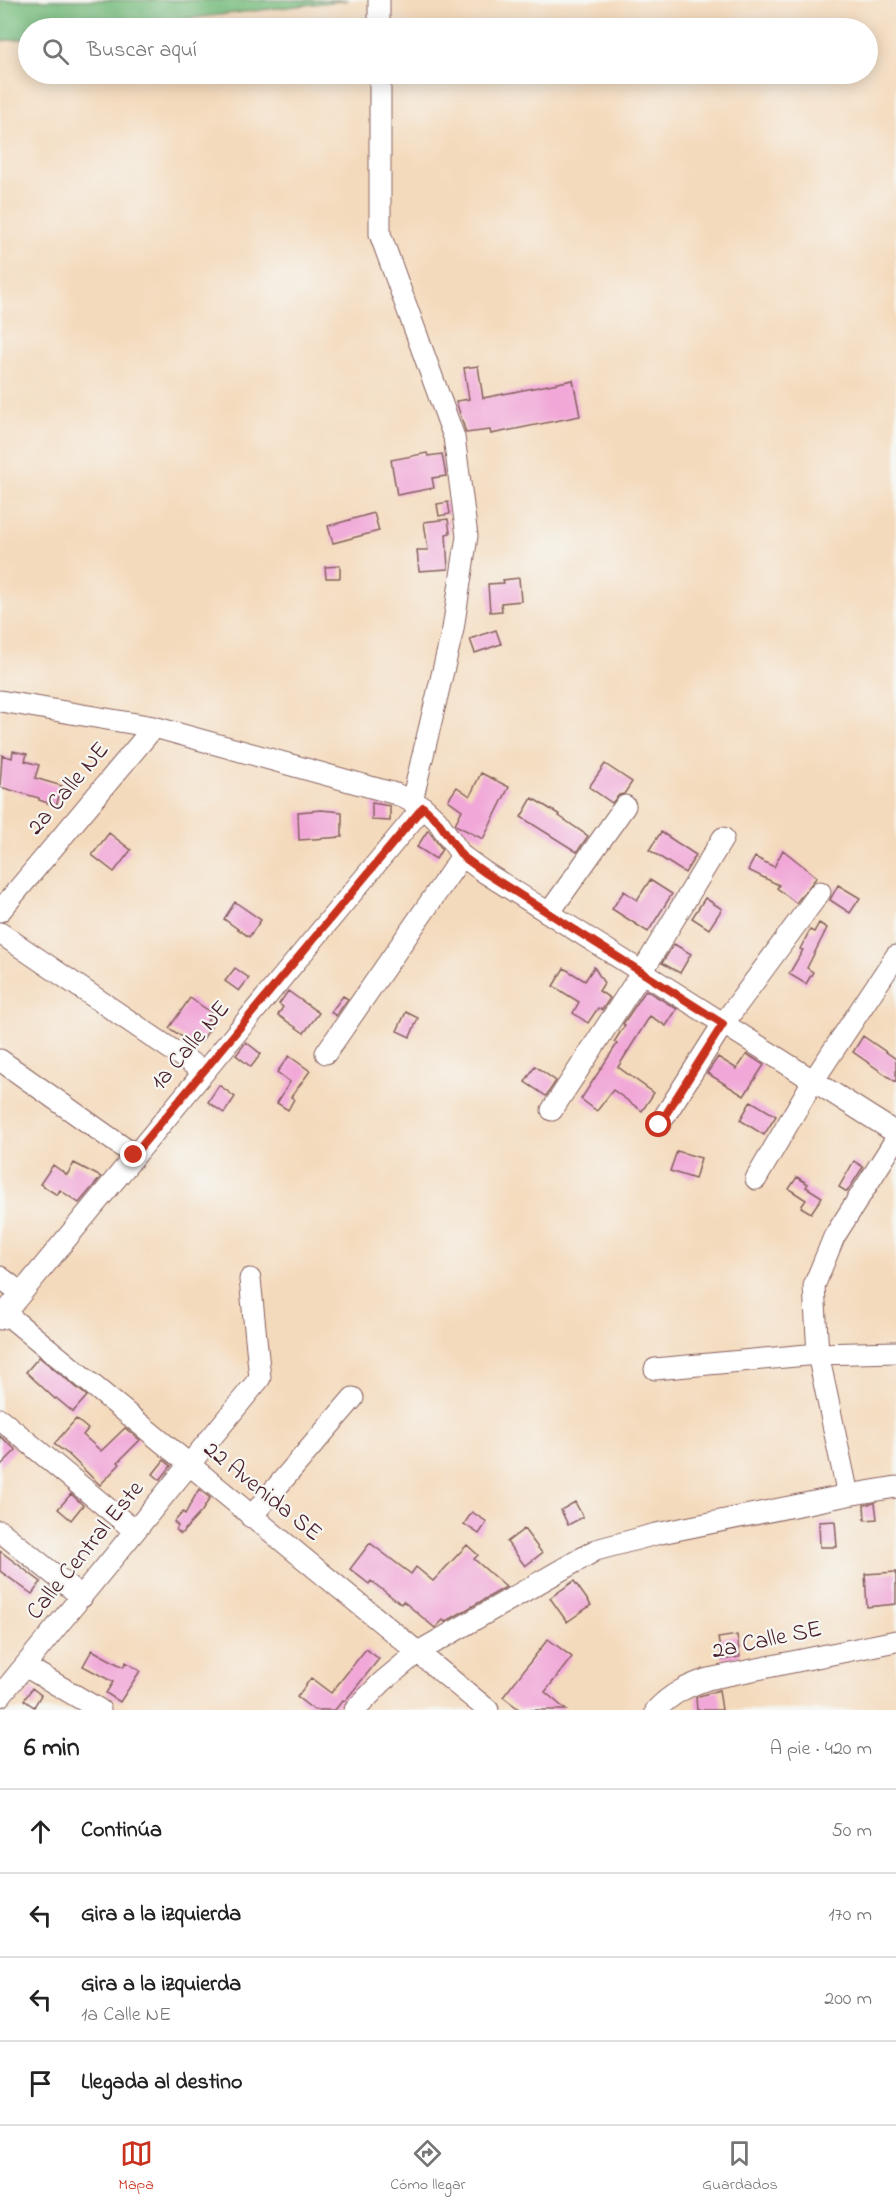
<!DOCTYPE html>
<html lang="es">
<meta charset="utf-8">
<style>
:root{--surface:#fff;--page:#f2f2f2;--text:#222;--muted:#767676;--line:#e0e0e0;--accent:#c8321e}
body{margin:0;font-family:"Indie Flower",sans-serif;background:var(--page);color:var(--text)}
.stop{position:absolute;width:18px;height:18px;margin:-14px;border:4px solid #c8321e;border-radius:50%;background:#fff}
.stop.end{background:#c8321e;border-color:#fff;box-shadow:0 2px 6px #0008}
.list{margin:0;padding:0;list-style:none}
h2{display:flex;justify-content:space-between;align-items:center;height:78px;margin:0;padding:0 24px;font-size:26px}
h2 small{font-size:20px;font-weight:400;color:var(--muted)}
.list li{display:grid;grid-template-columns:39px 1fr auto;gap:18px;align-items:center;box-sizing:border-box;height:84px;padding:0 24px;border-top:2px solid var(--line)}
.list b{display:block;font-size:22px;white-space:nowrap}
.list p{margin:0;font-size:20px;white-space:nowrap;color:var(--muted)}
.list em{font-size:20px;font-style:normal;color:var(--muted)}
.icon{flex:none;width:33px;height:33px;fill:none;stroke:currentColor;stroke-width:2;stroke-linecap:round;stroke-linejoin:round}
.map{position:relative;flex:none;width:896px;height:1710px;overflow:hidden}
.search{position:absolute;background:var(--surface);box-shadow:0 3px 15px #0003;left:18px;right:18px;top:18px;height:66px;display:flex;align-items:center;gap:15px;box-sizing:border-box;padding:0 21px;border-radius:33px;color:var(--muted);font-size:22px}
.sheet{height:414px;background:var(--surface)}
nav{display:flex;justify-content:space-around;align-items:center;box-sizing:border-box;height:84px;border-top:2px solid var(--line);background:var(--surface);font-size:16px;color:var(--muted)}
nav a{display:grid;justify-items:center;gap:3px}
nav .on{color:var(--accent)}
.map>svg:first-child{display:block}
.forest{fill:#79bd80;stroke:#626e56;stroke-width:1.5}
.building{fill:#f1a8d8}
.lines{fill:none;stroke-linecap:round;stroke-linejoin:round}
.minor-casing{stroke:#86605e;stroke-width:23}
.minor{stroke:#fff;stroke-width:21}
.route{stroke:#c8321e;stroke-width:8}
.labels{text-anchor:middle;dominant-baseline:central;stroke-width:4.5;stroke-linejoin:round;paint-order:stroke}
.street-label{font-size:24px;fill:#4a1f2b;stroke:#f6f6f2}
</style>
<div class="map">
<svg width="896" height="1710" viewBox="0 0 896 1710">
<rect width="100%" height="100%" fill="#f6f6f2"/>
<filter id="ink" filterUnits="userSpaceOnUse"><feTurbulence type="fractalNoise" baseFrequency=".0167" numOctaves="2"/><feDisplacementMap in="SourceGraphic" scale="12" xChannelSelector="R" yChannelSelector="G"/><feConvolveMatrix kernelMatrix="1 2 1 2 8 2 1 2 1" color-interpolation-filters="sRGB"/></filter>
<filter id="wash" filterUnits="userSpaceOnUse"><feTurbulence type="fractalNoise" baseFrequency=".008" numOctaves="4" result="noise"/><feDisplacementMap in="SourceGraphic" scale="24" xChannelSelector="R" yChannelSelector="G"/><feGaussianBlur stdDeviation="1.35" result="paint"/><feColorMatrix in="noise" values="0 0 0 0 0 0 0 0 0 0 0 0 0 0 0 0 0 1.4 0 .05"/><feComposite in="paint" operator="in"/></filter>
<g filter="url(#wash)">
<rect width="100%" height="100%" fill="#f4dabc"/>
<path class="forest" d="M0 0H348L107 28H28V38L0 41Z"/>
<g id="blocks">
<path class="building" d="M478 366 483 398 573 380 580 416 491 434 490 430 466 433 456 401 469 399 464 368Z
M427 453 428 456 442 454 446 476 432 478 434 488 397 495 391 460Z
M448 502 450 514 439 516 437 504Z
M374 513 379 531 333 543 328 526Z
M448 519 450 533 446 534 448 569 419 571 417 550H428L424 522Z
M340 566V578H326L325 567Z
M519 578 521 601 501 603 502 611 490 612 488 584 504 583 503 580Z
M496 630 501 644 475 653 470 639Z
M13 751 27 754 25 761 39 765 35 778 62 786 56 806 39 800V798L0 787 2 755 12 758Z
M605 764 632 782 624 794 619 795 612 803 589 787Z
M481 773 509 787 483 839 457 826 455 824 462 810 448 800 457 787 470 796Z
M532 798 560 815 559 816 588 836 577 852 521 817Z
M372 803 390 806V821L372 820Z
M321 810 342 812V837L299 840 298 812Z
M428 830 442 849 436 859 417 847Z
M661 832 696 855 685 873 649 850Z
M109 833 131 850 114 872 92 855Z
M783 850 817 877 796 903 777 888 779 885 748 870 755 857 774 867Z
M650 880 672 894 648 932 612 909 624 891 637 900Z
M838 885 860 898 850 913 830 900Z
M705 898 722 909 709 929 692 918Z
M235 902 261 920 249 937 224 919Z
M819 923 827 928 807 968 813 972 806 984 789 974 803 950 800 949 810 930 814 932Z
M674 944 691 954 680 973 662 963Z
M594 967 604 983 599 991 610 998 602 1010 598 1008 588 1023 573 1013 579 1002 553 986 564 968 585 981Z
M235 968 249 978 239 991 225 981Z
M646 990 677 1009 666 1026 650 1016 618 1067 654 1093 642 1111 613 1090 597 1111 581 1099 617 1044 614 1042 625 1025 623 1024Z
M288 991 319 1013 304 1033 278 1015 283 1007 279 1004Z
M343 996 348 999 336 1016 331 1012Z
M190 998 212 1013 206 1023 211 1027 201 1042 196 1039 193 1044 169 1028Z
M406 1012 418 1018 410 1037 397 1031Z
M863 1036 896 1059V1082L853 1052Z
M246 1042 261 1054 251 1067 236 1055Z
M747 1054 764 1065 744 1096 707 1073 718 1057 737 1069Z
M289 1056 310 1071 291 1097 294 1099 288 1110 277 1103 290 1082 277 1072Z
M535 1066 556 1081 546 1096 525 1082Z
M219 1085 235 1097 224 1113 208 1102Z
M751 1101 776 1116 764 1135 740 1120Z
M677 1151 701 1158 695 1179 670 1171Z
M854 1161 863 1167 847 1192 839 1187Z
M74 1163 101 1177 79 1203 60 1190 57 1195 40 1184 53 1165 67 1175Z
M797 1177 808 1184 806 1187 822 1197 811 1213 801 1207 806 1200 789 1189Z
M39 1357 87 1396 73 1412 56 1398 55 1399 26 1372Z
M76 1419 88 1429 83 1435 101 1451 125 1428 140 1440 118 1462 120 1464 100 1485 68 1454 54 1444Z
M0 1436 16 1450 0 1466Z
M164 1460 171 1466 160 1480 153 1474Z
M199 1489 210 1498 202 1511 181 1534 176 1530 178 1526 174 1522 183 1512 185 1514Z
M71 1494 83 1505 71 1520 58 1509Z
M575 1502 583 1517 568 1525 561 1510Z
M875 1503 877 1519 865 1520 864 1505Z
M472 1512 487 1522 479 1534 464 1524Z
M835 1521 837 1547H820L819 1522Z
M524 1529 542 1553 525 1566 507 1542Z
M370 1543 411 1574 416 1567 433 1581 467 1545 478 1555 474 1559 506 1587 445 1622 443 1620 435 1628 403 1601 401 1604 371 1581 369 1584 350 1569Z
M0 1551 41 1582 32 1594 0 1571Z
M896 1572V1604L867 1607 865 1574Z
M574 1581 591 1605 567 1622 550 1598Z
M737 1635 740 1657 722 1660 718 1638Z
M548 1639 572 1657 545 1692 566 1710H520L503 1697Z
M366 1649 379 1659 345 1701 343 1700 335 1710H314L297 1697 311 1678 331 1693Z
M92 1650 123 1667 126 1662 140 1671 120 1702 106 1693 113 1682 83 1666Z
M32 1688 41 1695 34 1707 24 1700Z
M719 1690 722 1710H697L696 1697Z"/>
</g>
</g>
<g filter="url(#ink)">
<use href="#blocks" fill-opacity="0" stroke="#86605e" stroke-width="1.5"/>
<g class="lines">
<defs>
<path id="minor" d="M379 0V28
M380 74V234L454 437 467 536 453 629 412 801
M0 701 154 727 396 794 423 807 437 820 462 856 484 872 896 1133
M0 911 154 727
M549 913 625 806
M0 933 203 1071
M326 1053 462 856
M0 1060 134 1155
M552 1110 642 972 723 838
M659 1125 723 1024 820 892
M756 1179 813 1081 896 956
M0 1277 21 1293
M5 1313 488 1710
M0 1319 423 807
M655 1369 818 1354 896 1352
M0 1419 135 1531
M848 1495 818 1354 814 1286 834 1237 896 1139
M251 1517 353 1398
M0 1531 82 1597
M25 1666 100 1710
M0 1696 260 1378 250 1279
M355 1710 382 1682 418 1652 596 1550 656 1534 848 1495 896 1487
M656 1710C671 1694 687 1686 708 1679L896 1641"/>
</defs>
<use href="#minor" class="minor-casing"/>
<use href="#minor" class="minor"/>
</g>
</g>
<g class="lines" filter="url(#ink)">
<path class="route" d="M134 1155 423 807 437 820 462 856 484 872 723 1024 659 1125"/>
</g>
<g class="labels">
<g class="street-label">
<text transform="translate(69 789) rotate(-50)">2a Calle NE</text>
<text transform="translate(191 1046) rotate(-50)">1a Calle NE</text>
<text transform="translate(262 1492) rotate(39)">22 Avenida SE</text>
<text transform="translate(86 1551) rotate(-51)">Calle Central Este</text>
<text transform="translate(767 1641) rotate(-12)">2a Calle SE</text>
</g>
</g>
</svg>
<div class="stop" style="left:659px;top:1125px"></div>
<div class="stop end" style="left:134px;top:1155px"></div>
<div class="search"><svg class="icon" aria-label="search" viewBox="0 0 24 24"><circle cx="10" cy="10" r="6"/><path d="M15 15l6 6"/></svg>Buscar aquí</div>
</div>
<section class="sheet">
<h2>6 min<small>A pie · 420 m</small></h2>
<ul class="list">
<li><svg class="icon" aria-label="ahead" viewBox="0 0 24 24"><path d="M12 20V5M6 11l6-6 6 6"/></svg><div><b>Continúa</b></div><em>50 m</em></li>
<li><svg class="icon" aria-label="left" viewBox="0 0 24 24"><path d="M17 20v-9H6M10 6l-5 5 5 5"/></svg><div><b>Gira a la izquierda</b></div><em>170 m</em></li>
<li><svg class="icon" aria-label="left" viewBox="0 0 24 24"><path d="M17 20v-9H6M10 6l-5 5 5 5"/></svg><div><b>Gira a la izquierda</b><p>1a Calle NE</p></div><em>200 m</em></li>
<li><svg class="icon" aria-label="arrive" viewBox="0 0 24 24"><path d="M6 21V4h12l-3 4 3 4H6"/></svg><div><b>Llegada al destino</b></div></li>
</ul>
</section>
<nav>
<a class="on"><svg class="icon" aria-label="map" viewBox="0 0 24 24"><path d="M3 6l6-2 6 2 6-2v14l-6 2-6-2-6 2zM9 4v14M15 6v14"/></svg>Mapa</a>
<a><svg class="icon" aria-label="directions" viewBox="0 0 24 24"><path d="M12 3l9 9-9 9-9-9zM9 14v-3h6M13 9l2 2-2 2"/></svg>Cómo llegar</a>
<a><svg class="icon" aria-label="saved" viewBox="0 0 24 24"><path d="M7 4h10v16l-5-4-5 4z"/></svg>Guardados</a>
</nav>
